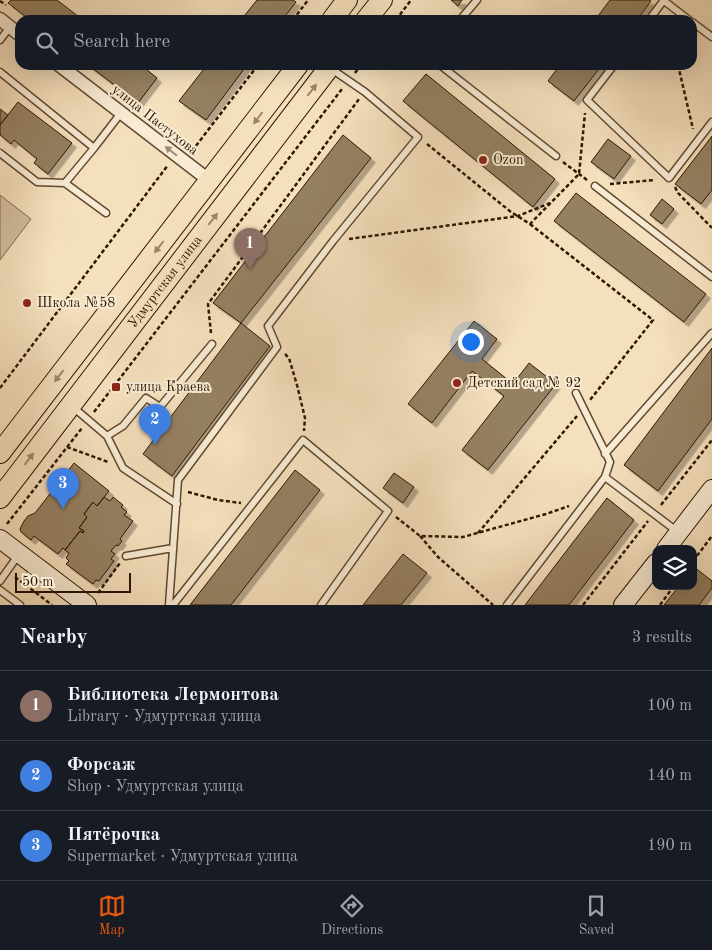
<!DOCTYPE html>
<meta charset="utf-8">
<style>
:root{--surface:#171b24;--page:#242831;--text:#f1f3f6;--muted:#9ea1a6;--line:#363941;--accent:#ea580c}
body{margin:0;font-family:"Old Standard TT",serif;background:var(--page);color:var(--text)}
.controls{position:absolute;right:15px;bottom:15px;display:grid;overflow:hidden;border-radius:10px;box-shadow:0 5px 20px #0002}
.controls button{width:45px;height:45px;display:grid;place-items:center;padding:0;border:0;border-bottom:1px solid var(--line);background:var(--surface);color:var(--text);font:25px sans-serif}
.scale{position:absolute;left:15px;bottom:12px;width:116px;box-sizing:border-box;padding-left:5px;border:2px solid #2e1700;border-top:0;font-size:14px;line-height:18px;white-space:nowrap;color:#2e1700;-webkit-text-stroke:4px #f8ebd4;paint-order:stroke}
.you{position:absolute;left:470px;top:341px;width:18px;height:18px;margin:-12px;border:4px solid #fff;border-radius:50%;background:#1a73e8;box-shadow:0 0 0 8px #1a73e833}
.badge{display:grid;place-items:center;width:32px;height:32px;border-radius:50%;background:var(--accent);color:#fff;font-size:16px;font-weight:700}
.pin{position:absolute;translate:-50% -41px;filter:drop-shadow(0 1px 2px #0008)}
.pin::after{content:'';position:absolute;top:26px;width:18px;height:15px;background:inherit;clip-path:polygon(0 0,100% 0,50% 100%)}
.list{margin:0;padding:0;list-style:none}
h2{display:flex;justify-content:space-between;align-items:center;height:65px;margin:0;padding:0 20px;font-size:21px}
h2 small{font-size:16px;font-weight:400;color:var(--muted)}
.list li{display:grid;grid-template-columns:32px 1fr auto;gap:15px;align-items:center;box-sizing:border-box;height:70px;padding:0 20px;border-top:1px solid var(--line)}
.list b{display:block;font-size:19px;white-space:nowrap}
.list p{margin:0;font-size:16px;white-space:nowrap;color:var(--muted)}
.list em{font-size:16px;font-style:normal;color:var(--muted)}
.icon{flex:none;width:28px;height:28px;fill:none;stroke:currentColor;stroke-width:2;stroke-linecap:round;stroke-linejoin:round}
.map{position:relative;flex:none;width:712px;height:605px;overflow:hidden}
.search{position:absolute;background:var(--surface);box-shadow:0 5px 20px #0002;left:15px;right:15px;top:15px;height:55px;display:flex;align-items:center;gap:12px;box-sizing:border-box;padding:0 18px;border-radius:15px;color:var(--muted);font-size:19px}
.sheet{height:275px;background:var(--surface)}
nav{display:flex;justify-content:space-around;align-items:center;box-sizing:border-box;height:70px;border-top:1px solid var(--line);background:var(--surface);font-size:14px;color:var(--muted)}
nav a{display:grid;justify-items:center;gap:2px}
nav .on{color:var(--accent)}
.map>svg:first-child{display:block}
.green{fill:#d3be9d;stroke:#806a4e}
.building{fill:#958062;stroke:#2e1700;filter:url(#shadow)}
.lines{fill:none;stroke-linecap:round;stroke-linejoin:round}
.lane-casing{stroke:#60492f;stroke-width:9}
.street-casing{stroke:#60492f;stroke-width:15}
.secondary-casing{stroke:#2e1700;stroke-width:20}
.primary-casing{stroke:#2e1700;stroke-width:22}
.path{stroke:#2e1700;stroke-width:2.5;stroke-dasharray:4 2.5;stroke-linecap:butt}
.lane{stroke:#f8ebd4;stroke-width:6}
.street{stroke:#f8ebd4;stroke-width:12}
.secondary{stroke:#f8ebd4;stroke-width:18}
.primary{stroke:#f5e0bd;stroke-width:20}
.oneway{fill:#9b8668}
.oneway2{fill:#9d8c75}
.poi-dot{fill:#8f2418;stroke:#f8ebd4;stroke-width:2}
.labels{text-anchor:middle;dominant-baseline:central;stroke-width:4;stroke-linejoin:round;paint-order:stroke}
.street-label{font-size:14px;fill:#2e1700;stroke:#f8ebd4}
.poi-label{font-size:14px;fill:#2e1700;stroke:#f8ebd4;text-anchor:start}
</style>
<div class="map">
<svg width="712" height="605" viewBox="0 0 712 605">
<defs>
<filter id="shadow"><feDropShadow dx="4.5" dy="4.5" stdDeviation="0" flood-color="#0004"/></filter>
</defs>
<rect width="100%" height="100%" fill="#f5e0bd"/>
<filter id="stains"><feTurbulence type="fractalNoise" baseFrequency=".004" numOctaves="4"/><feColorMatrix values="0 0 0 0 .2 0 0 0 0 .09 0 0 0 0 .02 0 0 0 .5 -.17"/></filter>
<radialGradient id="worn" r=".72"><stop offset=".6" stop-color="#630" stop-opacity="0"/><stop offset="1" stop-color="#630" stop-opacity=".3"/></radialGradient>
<path class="green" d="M0 195 31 219 0 260Z"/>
<path class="building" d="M11 0H57L83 20H30L8 3Z
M257 0H293L296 2 282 20H241Z
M451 0H462L458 6Z
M610 0H649L651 1 637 20H595Z
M88 65H141L157 78 138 103Z
M207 65H247L206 120 179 101Z
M560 65H602L574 101 548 81Z
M426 74 555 179 533 207 403 101Z
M18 102 72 143 48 174 34 163 37 159 14 140 11 144 0 135V125Z
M0 109 8 115 0 125Z
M343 135 371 158 241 323 213 303Z
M712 136V190L701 204 675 184Z
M608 139 631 156 614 179 591 162Z
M576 193 706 294 684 322 554 221Z
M662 199 674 209 662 224 650 215Z
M474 321 497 339 482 359 513 384 529 363 556 384 488 470 462 450 504 396 472 371 432 423 408 404Z
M241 323 270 346 172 476 143 454Z
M712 348V419L658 491 624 465Z
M74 463 109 491 97 506 93 502 84 514 87 517 79 528 84 531 83 533 80 531 65 550 63 548 58 554 34 536 31 540 21 532 20 529 24 521 28 516 35 513Z
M295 470 320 490 231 605H190Z
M394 473 414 487 403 503 383 488Z
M104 497 110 501 113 497 123 505 121 507 127 512 124 515 133 521 120 539 122 541 118 546 116 545 111 551 115 554 111 559 114 561 99 581 96 580 93 584 66 564 69 561 66 558 69 553 65 550 80 531 83 533 84 531 79 528 87 517 84 514 93 502 97 506Z
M607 498 634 520 569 605H525Z
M403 554 427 573 401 605H363Z
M693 567H694L712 581V588L699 605H664L679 586H693Z"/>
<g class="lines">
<defs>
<path id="lane" d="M663 0 689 20
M460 20 477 0
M649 20 664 0
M692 22 712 37
M0 40 10 27
M440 65 556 156
M614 65 587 100 669 178 712 122
M0 72 94 148 121 113
M0 153 37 182 65 183 106 213
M65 183 94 148
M595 186 712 277
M73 407 107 436 123 468 177 504
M107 436 123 426 146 398 160 407 212 344
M605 454 712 333
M605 477 678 532
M126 556 173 548
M0 581 19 554
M0 590 20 605
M169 605 178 480 277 347 268 326 333 241 418 137 365 92 330 68
M173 605 303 440 388 511 321 605
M507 605 605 477 610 462 576 393"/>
<path id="street" d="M0 19 20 35
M59 65 210 181"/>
<path id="secondary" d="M0 539 87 605
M666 549 712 489
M623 605 656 563"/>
<g id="primary">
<path d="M332 20 347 0"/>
<path d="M366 20 382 0"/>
<path d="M0 453 298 65"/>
<path id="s1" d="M0 498 331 65"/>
</g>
</defs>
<use href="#lane" class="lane-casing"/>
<use href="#street" class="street-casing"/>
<use href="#secondary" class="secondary-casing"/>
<use href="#primary" class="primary-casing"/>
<path class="path" d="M0 1 6 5
M293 20 308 0
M396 20 411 0
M678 65 693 129
M355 73 361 65
M427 144 511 212 530 224 579 174 585 113
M192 151 258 65
M563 162 587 180
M610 184 655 180
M675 187 678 193 712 228
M530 224 653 320 590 400
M349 239 518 216 550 203
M211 333 208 304 359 99
M285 354 289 358 297 385 305 418 304 431
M0 388 168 165
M94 412 342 89
M67 447 108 462
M188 492 218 500 241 503
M661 505 712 440
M396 517 420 536 463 537 546 514 569 506
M7 524 82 428
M478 533 577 416
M420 536 438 557 493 605
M693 561 712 536
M15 577 52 605
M98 593 120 563
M583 605 648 521
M660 605 674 586"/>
<use href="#lane" class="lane"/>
<use href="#street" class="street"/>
<use href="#secondary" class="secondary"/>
<use href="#primary" class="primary"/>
</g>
<defs><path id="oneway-solid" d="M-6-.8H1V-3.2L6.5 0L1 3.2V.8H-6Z" transform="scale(1.25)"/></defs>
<g class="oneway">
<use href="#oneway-solid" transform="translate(312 90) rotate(-52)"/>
<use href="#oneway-solid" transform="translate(258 118) rotate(127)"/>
<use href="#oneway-solid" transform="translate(213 219) rotate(-52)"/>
<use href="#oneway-solid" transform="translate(159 247) rotate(128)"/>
<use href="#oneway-solid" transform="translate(59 376) rotate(128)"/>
<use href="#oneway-solid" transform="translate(29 459) rotate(-53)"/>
</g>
<use class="oneway2" href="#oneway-solid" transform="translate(171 151) rotate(-142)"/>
<g class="poi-dot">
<circle cx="483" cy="160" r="5"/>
<circle cx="27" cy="303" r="5"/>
<circle cx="457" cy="383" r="5"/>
<rect x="111" y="382" width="10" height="10" rx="2.5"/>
</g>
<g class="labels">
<g class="street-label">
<text transform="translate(155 120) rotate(38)">улица Пастухова</text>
<text stroke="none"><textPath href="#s1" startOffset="272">Удмуртская улица</textPath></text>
</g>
<g class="poi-label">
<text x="493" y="160">Ozon</text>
<text x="37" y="303">Школа №58</text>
<text x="467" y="383">Детский сад № 92</text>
<text x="126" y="387">улица Краева</text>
</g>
</g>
<rect width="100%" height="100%" filter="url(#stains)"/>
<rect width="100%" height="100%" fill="url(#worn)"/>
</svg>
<div class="controls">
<button><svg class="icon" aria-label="layers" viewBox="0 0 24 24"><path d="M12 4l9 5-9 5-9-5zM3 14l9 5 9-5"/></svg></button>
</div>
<div class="scale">50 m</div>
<div class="you"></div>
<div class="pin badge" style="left:250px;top:269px;background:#8d6e63">1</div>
<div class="pin badge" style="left:155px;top:445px;background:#3f7fe0">2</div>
<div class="pin badge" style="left:63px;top:509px;background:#3f7fe0">3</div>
<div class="search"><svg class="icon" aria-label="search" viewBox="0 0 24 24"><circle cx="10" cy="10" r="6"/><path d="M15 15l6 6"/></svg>Search here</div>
</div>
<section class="sheet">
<h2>Nearby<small>3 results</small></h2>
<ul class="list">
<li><span class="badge" style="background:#8d6e63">1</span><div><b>Библиотека Лермонтова</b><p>Library · Удмуртская улица</p></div><em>100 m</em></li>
<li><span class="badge" style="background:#3f7fe0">2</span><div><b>Форсаж</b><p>Shop · Удмуртская улица</p></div><em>140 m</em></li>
<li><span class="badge" style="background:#3f7fe0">3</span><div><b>Пятёрочка</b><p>Supermarket · Удмуртская улица</p></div><em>190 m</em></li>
</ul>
</section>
<nav>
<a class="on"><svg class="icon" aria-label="map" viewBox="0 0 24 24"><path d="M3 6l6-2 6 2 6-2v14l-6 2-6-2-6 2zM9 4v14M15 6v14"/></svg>Map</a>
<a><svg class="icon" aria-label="directions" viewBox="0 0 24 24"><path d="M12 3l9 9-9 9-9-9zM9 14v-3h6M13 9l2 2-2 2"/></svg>Directions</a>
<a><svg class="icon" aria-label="saved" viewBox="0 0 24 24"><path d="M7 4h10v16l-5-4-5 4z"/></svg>Saved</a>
</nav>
